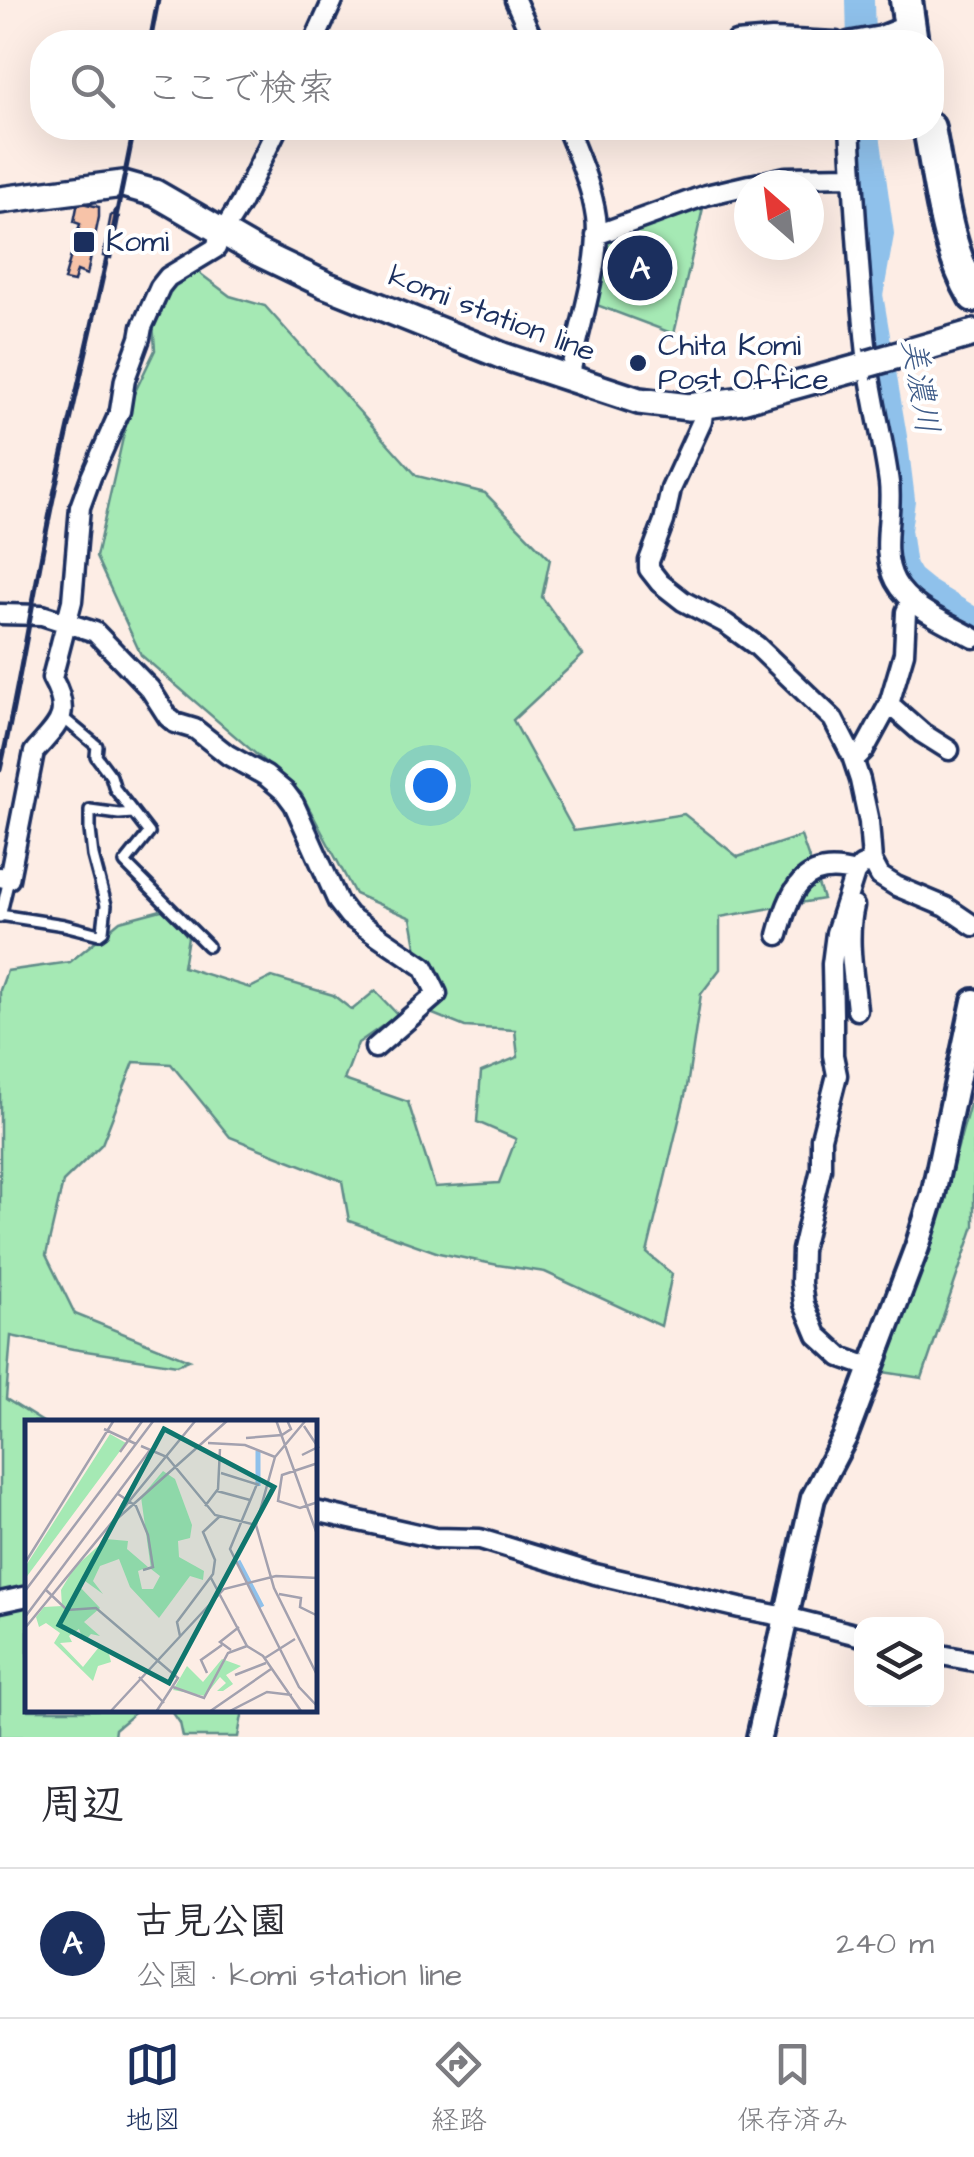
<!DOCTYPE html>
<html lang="ja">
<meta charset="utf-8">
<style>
:root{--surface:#fff;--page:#f7f7f7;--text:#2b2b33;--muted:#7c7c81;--line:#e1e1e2;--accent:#1b2f5e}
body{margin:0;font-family:"Architects Daughter","Klee One",sans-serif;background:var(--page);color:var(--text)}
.controls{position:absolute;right:30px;bottom:30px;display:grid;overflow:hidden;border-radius:20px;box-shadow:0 10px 40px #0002}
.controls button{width:90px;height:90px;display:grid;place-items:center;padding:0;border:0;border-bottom:2px solid var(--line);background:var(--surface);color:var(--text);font:50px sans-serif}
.compass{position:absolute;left:734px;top:170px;width:90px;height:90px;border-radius:50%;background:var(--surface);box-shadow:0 10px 40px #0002;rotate:332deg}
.you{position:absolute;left:430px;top:785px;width:35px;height:35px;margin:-25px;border:8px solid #fff;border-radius:50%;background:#1a73e8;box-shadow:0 0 0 15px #1a73e833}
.badge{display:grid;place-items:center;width:65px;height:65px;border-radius:50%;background:var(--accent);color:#fff;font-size:32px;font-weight:700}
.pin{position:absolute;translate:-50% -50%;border:5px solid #fff;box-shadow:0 2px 10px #0006}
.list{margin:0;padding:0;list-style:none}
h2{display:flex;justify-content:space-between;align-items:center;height:130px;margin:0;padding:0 40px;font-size:42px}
h2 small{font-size:32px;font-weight:400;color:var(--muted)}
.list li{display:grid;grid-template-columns:65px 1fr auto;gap:30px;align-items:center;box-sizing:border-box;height:150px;padding:0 40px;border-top:2px solid var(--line)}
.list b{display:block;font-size:38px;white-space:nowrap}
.list p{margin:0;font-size:32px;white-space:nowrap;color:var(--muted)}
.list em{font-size:32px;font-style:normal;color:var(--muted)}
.icon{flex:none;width:55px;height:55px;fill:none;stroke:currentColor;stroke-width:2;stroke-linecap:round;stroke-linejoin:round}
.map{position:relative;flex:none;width:974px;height:1737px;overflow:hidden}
.search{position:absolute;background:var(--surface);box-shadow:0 10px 40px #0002;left:30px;right:30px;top:30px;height:110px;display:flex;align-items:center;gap:25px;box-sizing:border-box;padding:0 35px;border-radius:40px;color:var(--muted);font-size:38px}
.sheet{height:280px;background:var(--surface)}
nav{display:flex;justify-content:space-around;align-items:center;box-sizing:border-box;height:140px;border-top:2px solid var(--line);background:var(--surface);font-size:28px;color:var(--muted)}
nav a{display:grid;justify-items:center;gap:5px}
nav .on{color:var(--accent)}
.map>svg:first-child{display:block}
.green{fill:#a5e9b4;stroke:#608c89;stroke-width:2.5}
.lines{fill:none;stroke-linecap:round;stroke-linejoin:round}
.river{stroke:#8fc1eb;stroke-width:28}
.building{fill:#f7c3a8;stroke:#1b2f5e;stroke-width:2.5}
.service-casing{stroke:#1b2f5e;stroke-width:16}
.minor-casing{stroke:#1b2f5e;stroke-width:25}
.tertiary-casing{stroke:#1b2f5e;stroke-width:30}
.secondary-casing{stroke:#1b2f5e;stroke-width:32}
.trunk-casing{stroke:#1b2f5e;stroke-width:38}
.service{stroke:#fff;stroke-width:9}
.minor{stroke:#fff;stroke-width:18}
.tertiary{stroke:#fff;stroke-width:22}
.secondary{stroke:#fff;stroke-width:25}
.trunk{stroke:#fff;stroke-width:30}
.rail{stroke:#1b2f5e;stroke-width:5}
.secondary-bridge-casing{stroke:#1b2f5e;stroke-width:32;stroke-linecap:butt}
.secondary-bridge{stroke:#fff;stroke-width:25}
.poi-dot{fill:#1b2f5e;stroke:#fff;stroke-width:4}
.labels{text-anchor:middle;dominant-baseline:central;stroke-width:8;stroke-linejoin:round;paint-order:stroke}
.poi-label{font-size:30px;fill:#1b2f5e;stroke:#fff;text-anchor:start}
.street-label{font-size:30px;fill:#1b2f5e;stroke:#fff}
.water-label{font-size:32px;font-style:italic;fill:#3e5b88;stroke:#fff}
.inset-river{fill:none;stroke:#8fc1eb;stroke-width:5}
.inset-road{fill:none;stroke:#a3a1af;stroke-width:2.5}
.view{fill:#0f766e;fill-opacity:0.15;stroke:#0f766e;stroke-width:5}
.inset-edge{fill:none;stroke:#1b2f5e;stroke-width:5}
</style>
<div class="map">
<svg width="974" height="1737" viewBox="0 0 974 1737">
<rect width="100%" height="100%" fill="#fdede5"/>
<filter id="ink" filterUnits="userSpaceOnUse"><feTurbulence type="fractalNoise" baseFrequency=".01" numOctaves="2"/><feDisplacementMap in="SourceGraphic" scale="20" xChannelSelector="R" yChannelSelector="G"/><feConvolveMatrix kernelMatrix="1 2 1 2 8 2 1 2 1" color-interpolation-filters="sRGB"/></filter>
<g filter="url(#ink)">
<path class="green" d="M706 195 674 334 586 301 596 235Z
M194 269 230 296 265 306 417 476 485 493 550 559 542 597 583 655 513 720 574 831 684 814 738 857 801 836 823 899 720 917V969L701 994 687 1087 647 1253 672 1274 661 1326 545 1272 498 1265 439 1253 349 1221 342 1181 230 1137 171 1064 134 1062 102 1144 63 1182 46 1255 75 1314 189 1360 177 1365 73 1349 11 1336 6 1399 43 1422H28V1710H138L115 1729 114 1737H0V990L7 971 70 962 120 921 165 909 188 937 183 967 250 988 272 977 333 995 352 1010 375 991 398 1015 358 1043 344 1080 408 1102 435 1187 499 1183 516 1139 477 1122 481 1072 518 1057 515 1030 465 1027 428 1012 411 918 355 894 301 793 141 655 96 557 132 398 155 350 151 294Z
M974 1089V1226L922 1378 883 1372 943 1201Z
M171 1710H243L238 1737H183L180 1723Z"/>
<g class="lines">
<path class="river" d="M860 0 861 42
M865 128 880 234 869 295 894 443 901 500 897 530 902 567 909 579 925 592 974 622"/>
</g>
<path class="building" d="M78 202 99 207V217L87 275 77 271 74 282 64 280 80 224 74 222Z
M115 210H118L116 217H119L111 258 103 256 111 215H114Z"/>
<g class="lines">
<defs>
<path id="service" d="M62 717 97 746 96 756 111 776 115 789 149 833 125 863 208 946
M0 915 64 925 99 934 103 931 106 905 93 856 90 830V810L119 814 133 813
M0 917 9 879"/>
<path id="minor" d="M515 0 534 42
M314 42 333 0
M736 42 772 39 836 42
M848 42 881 36 909 25
M567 128C578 156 592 187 596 217 602 263 577 332 569 380
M850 128C855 206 859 285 868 363 873 403 884 443 889 483 893 516 879 550 895 581 910 609 948 623 974 638
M751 185 786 177 853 176
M596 235 706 195 749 185
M704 405 702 421 671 489 664 521 649 561V569L660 583 683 601 725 623 757 646 833 719 852 756 860 780 869 822 872 861 880 876 896 886 946 907 974 926
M0 614 42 615 95 632 150 689 168 717 175 723 195 729 228 755 266 776 285 792 294 804 338 902 349 916 424 967 437 994 375 1048
M889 704 922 733 949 750
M854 760 864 750 889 704 904 653 906 612 911 601
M0 877 9 879 34 752C58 724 73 716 52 678L72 601 80 507 91 477 120 411 125 379 140 338 142 327 160 287 168 277 216 248 219 238 241 203 277 128
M854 906C846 940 854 976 857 1010
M778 935C789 893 802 858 855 873
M872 1368 841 1357 817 1335 804 1304 801 1283 802 1250 821 1169V1138L837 1075 833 1055V1014L832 964 836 933 855 873 861 866 872 861
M315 1511 435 1538 480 1539 595 1574 740 1608 786 1617 862 1636
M0 1602 28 1596
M936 1654 974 1661"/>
<path id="tertiary" d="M759 1737 813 1498 845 1437 917 1247 933 1195 974 1001"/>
<path id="secondary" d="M0 200 123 184 155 193 257 252 326 285 503 356 639 401 689 407 742 400 869 365 867 364
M895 356 974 333"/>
<path id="trunk" d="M906 0 912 42
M929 128C940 184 945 246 974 296"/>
</defs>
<use href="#service" class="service-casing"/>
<use href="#minor" class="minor-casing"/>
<use href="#tertiary" class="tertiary-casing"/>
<use href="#secondary" class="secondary-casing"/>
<use href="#trunk" class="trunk-casing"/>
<use href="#service" class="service"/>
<use href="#minor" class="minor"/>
<use href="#tertiary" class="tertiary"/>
<use href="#secondary" class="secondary"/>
<use href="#trunk" class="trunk"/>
<path class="rail" d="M150 42 158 0
M0 770C20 683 33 595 51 508 78 381 110 255 134 128"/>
<defs>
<path id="secondary-bridge" d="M867 364 895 356"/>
</defs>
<use href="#secondary-bridge" class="secondary-bridge-casing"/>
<use href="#secondary-bridge" class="secondary-bridge"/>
</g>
</g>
<g class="poi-dot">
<rect x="72" y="230" width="24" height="24" rx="5"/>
<circle cx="638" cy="363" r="10"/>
</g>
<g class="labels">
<g class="poi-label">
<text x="106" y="242">Komi</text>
<text x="658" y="346">Chita Komi<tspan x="658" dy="34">Post Office</tspan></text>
</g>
<g class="street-label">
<text transform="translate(492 314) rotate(21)">komi station line</text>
</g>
<g class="water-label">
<text transform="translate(920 386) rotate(81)">美濃川</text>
</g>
</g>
<g transform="translate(25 1420)">
<rect width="292" height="292" fill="#fdede5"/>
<path d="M85 14 101 23 0 159V147ZM138 51 150 59 167 105 165 118 153 121 154 137 179 151 178 160 165 156 134 198 105 167 94 139 75 146 68 161 78 174 60 161 55 167 75 188 59 202 75 216 66 214 59 222 54 209 44 216 47 222 35 223 58 247 74 227 84 234 86 242 73 246 68 261 29 223 35 213 21 203 14 207 11 197 19 187 37 186 36 170 49 148 81 119 103 121 102 129 123 147 113 151 117 169H128L135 156 126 149 116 77ZM197 239 216 246 201 255 208 264 198 271H192L201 263 195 257 180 276 148 270 162 246 178 262Z" fill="#a5e9b4"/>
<path class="inset-river" d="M233 66V31M213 141 237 187"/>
<path class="inset-road" d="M251 0 293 117M281 0 250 37 231 105 249 168 293 257M79 9 111 24M221 18 257 15 266 9 262 0M183 23 220 25 250 37M116 26 142 37 190 95 231 105M95 32 118 0M277 35 293 27 279 6M293 43 257 55 253 81 275 88 293 82M196 53 234 65M232 64 205 129 274 267 293 287M192 71 225 80M93 74 111 86 123 115 128 147 118 150M180 86 193 69 195 29M84 106 203 0M0 143 89 0M186 158 222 226 238 236 276 291M21 170 42 190 71 188 153 258 131 292M0 171 129 0M254 174 276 178 275 187 293 196M0 197 125 30M0 208 171 0M155 216 152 202 188 154 190 140 178 112 194 97M206 230 195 222 214 207M240 238 270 219M182 253 176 240 197 225M210 255 241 243M114 257 139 283M148 267 179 278 203 233 222 226M85 292 199 169 251 156 293 158M184 292 246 249M203 292 242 272 267 275"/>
<path class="view" d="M139 9 249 67 144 263 34 205Z"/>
<rect width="292" height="292" class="inset-edge"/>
</g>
</svg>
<div class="controls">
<button><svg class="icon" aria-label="layers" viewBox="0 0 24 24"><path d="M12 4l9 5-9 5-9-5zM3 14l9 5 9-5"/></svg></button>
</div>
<svg class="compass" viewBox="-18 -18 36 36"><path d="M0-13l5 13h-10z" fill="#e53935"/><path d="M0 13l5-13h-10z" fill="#7c7c81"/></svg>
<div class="you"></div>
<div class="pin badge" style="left:640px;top:268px">A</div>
<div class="search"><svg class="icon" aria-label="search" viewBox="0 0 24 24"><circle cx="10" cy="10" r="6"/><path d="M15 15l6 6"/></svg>ここで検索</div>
</div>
<section class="sheet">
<h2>周辺<small></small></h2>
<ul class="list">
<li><span class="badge">A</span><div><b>古見公園</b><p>公園 · komi station line</p></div><em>240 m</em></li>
</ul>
</section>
<nav>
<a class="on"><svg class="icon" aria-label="map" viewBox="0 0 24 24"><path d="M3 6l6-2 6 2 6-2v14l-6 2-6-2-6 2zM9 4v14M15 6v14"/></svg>地図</a>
<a><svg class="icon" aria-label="directions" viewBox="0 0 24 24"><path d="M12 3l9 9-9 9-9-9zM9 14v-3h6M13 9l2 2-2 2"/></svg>経路</a>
<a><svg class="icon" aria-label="saved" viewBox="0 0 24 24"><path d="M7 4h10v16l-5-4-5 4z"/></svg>保存済み</a>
</nav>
